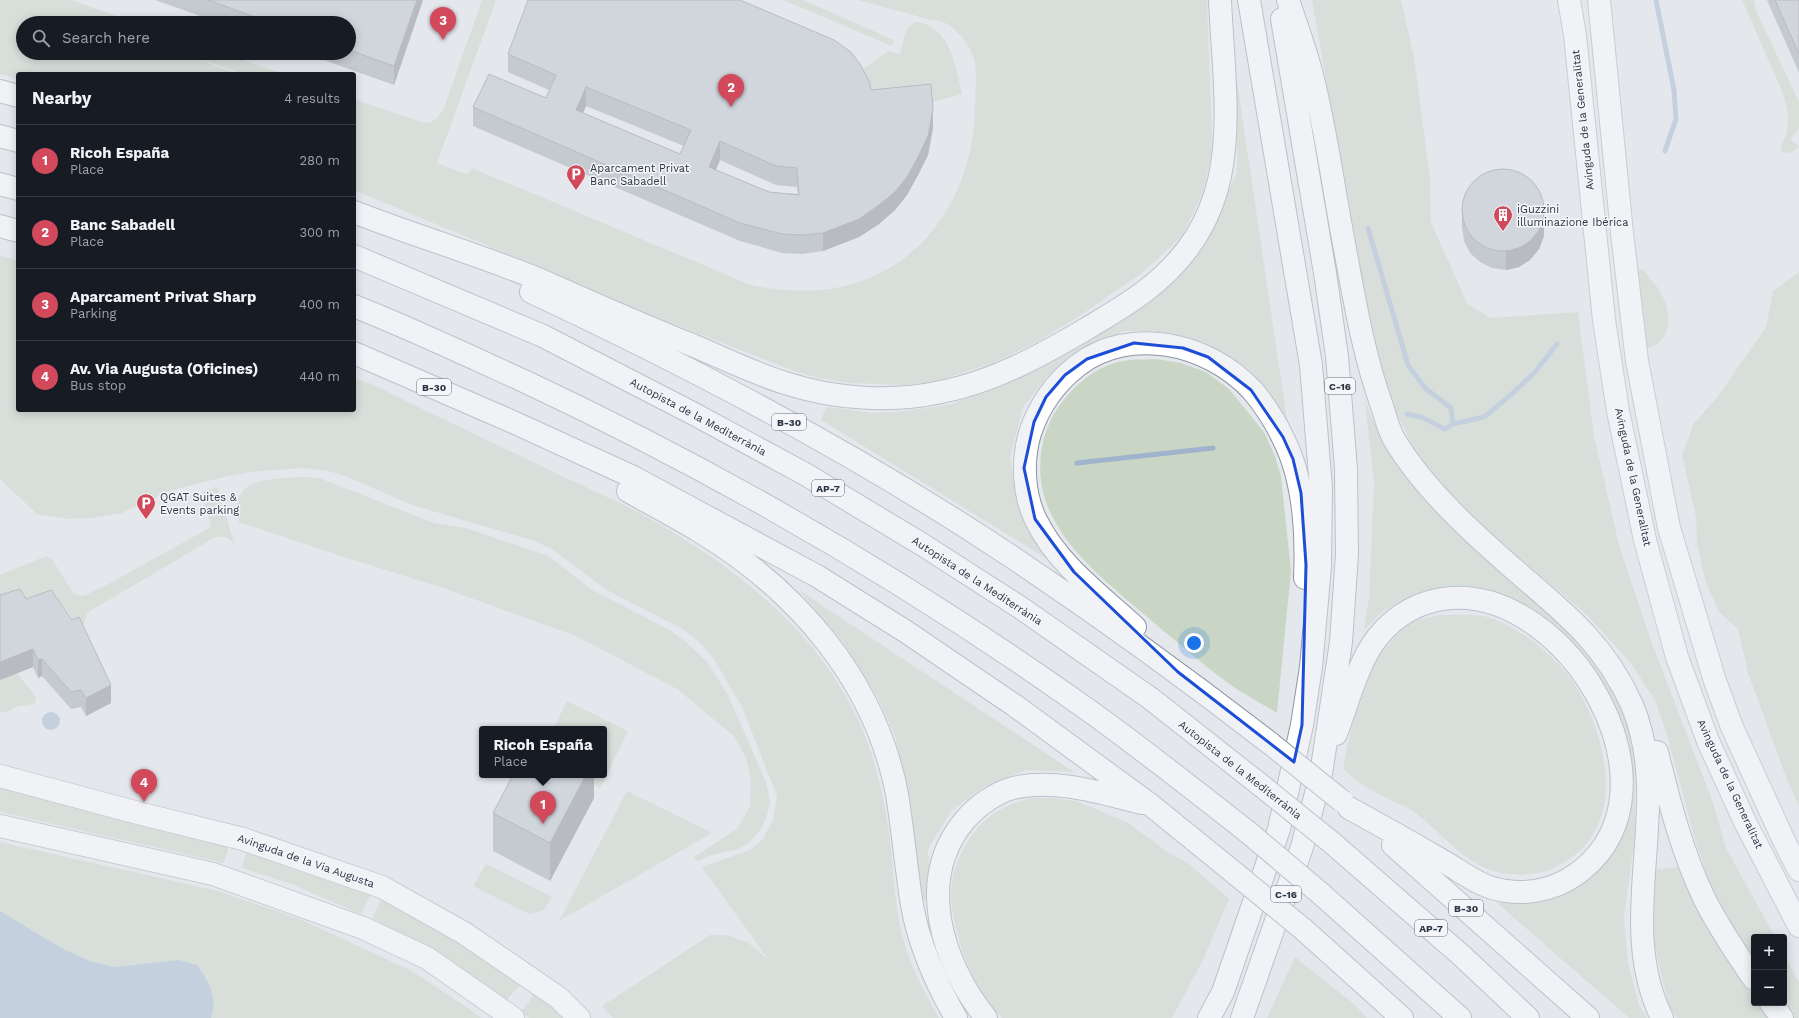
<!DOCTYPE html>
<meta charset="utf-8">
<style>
:root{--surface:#171b24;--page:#242831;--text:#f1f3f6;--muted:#9ea1a6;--line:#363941;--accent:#d1495b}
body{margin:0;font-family:"Work Sans",sans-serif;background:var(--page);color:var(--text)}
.controls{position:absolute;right:12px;bottom:12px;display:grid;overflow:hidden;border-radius:4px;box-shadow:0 2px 10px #0003}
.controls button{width:36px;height:36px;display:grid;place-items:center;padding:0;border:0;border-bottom:1px solid var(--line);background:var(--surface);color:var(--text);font:20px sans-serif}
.you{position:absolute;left:1194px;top:643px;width:14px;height:14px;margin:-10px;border:3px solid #fff;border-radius:50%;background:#1a73e8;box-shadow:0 0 0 6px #1a73e833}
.badge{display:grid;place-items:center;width:26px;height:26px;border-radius:50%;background:var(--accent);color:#fff;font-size:13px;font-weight:700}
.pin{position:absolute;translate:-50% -33px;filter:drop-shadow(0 1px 2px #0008)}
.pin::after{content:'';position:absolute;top:21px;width:14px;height:12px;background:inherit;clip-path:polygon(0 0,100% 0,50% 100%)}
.popup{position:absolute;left:479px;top:726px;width:128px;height:52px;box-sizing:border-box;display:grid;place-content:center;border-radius:4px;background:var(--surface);filter:drop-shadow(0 1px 3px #0005);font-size:13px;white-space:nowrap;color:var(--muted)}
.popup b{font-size:15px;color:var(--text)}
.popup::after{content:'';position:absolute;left:50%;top:100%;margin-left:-8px;border:8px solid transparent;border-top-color:var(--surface)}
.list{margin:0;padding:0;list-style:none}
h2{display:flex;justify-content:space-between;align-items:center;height:52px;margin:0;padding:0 16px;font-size:17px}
h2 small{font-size:13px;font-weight:400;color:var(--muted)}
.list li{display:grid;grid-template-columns:26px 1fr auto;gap:12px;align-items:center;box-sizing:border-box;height:72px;padding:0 16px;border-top:1px solid var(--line)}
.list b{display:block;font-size:15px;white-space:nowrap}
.list p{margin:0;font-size:13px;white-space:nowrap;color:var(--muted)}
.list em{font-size:13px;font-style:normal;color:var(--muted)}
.icon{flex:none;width:22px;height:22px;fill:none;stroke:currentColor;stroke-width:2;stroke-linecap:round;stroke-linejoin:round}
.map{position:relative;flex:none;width:1799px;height:1018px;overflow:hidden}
.search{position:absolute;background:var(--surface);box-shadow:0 2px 10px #0003;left:16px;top:16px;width:340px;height:44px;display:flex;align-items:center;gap:10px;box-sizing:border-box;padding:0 14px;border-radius:22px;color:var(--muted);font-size:15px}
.panel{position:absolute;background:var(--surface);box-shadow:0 2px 10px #0003;left:16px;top:72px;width:340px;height:340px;border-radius:4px}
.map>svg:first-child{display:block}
.green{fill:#c9d6c5}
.water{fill:#9fb4cc}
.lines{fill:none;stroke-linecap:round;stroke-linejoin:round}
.stream{stroke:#9fb4cc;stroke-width:5}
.secondary-casing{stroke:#a9aeb7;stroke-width:24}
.highway-casing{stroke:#8b94a3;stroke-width:24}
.secondary{stroke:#fff;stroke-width:22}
.highway{stroke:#fff;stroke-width:22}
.highway-bridge-casing{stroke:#8b94a3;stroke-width:24;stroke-linecap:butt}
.highway-bridge{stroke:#fff;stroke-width:22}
.wall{fill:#a1a5ae;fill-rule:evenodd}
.shaded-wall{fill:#83868d}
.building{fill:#bbc0ca;stroke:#83868d;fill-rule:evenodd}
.marked{fill:none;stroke:#1d4ed8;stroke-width:3;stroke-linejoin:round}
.labels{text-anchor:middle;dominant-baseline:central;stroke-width:3;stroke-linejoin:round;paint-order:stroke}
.shield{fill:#f4f6f9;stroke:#676e7b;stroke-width:1}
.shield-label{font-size:10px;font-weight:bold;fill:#2b3445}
.street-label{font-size:11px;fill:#2b3445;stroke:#f4f6f9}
.poi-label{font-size:11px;fill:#2b3445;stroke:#f4f6f9;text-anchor:start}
</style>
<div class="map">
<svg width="1799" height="1018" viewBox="0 0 1799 1018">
<rect width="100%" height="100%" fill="#e4e7ec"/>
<path class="green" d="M0 0H71L137 23H23V53H180L238 74H18V79L0 74Z
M482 0H496L437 163 467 175 472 168 751 285C778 290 808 293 835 288 926 271 974 192 975 105 976 68 981 52 950 26 945 21 934 20 927 19 904 12 880 6 857 0H1207L1212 137V152L1203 193 1182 236 1142 273 1078 317 1037 342 993 363 934 382 905 385 849 383 814 377 794 371 637 310 522 260 354 190V99L418 121 430 123 438 117 444 108Z
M783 0H803L894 40 892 46Z
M1312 0H1401L1414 57 1430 178 1431 222 1467 303 1490 318 1578 312 1594 436 1620 549 1653 646 1712 800 1726 848 1775 937H1754V960L1725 916 1709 881 1696 843 1667 735 1655 700 1630 662 1588 616 1446 495 1415 451 1389 398 1371 338Z
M1742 0H1754L1757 13 1799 102V128L1790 140 1799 146 1793 152 1784 153 1780 150 1787 132 1788 114 1784 96Z
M915 22C951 25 955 66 962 94L931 103 885 106 854 75 888 51 900 54 906 30Z
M184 53H223L283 74H242Z
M1237 81 1287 420 1249 369 1203 342 1154 331H1124L1083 351 1049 375 1023 407 1010 457 1018 505 1033 537 1049 560 821 420 826 407 875 413 906 411 952 404 1045 362 1152 297 1190 265 1237 173Z
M0 255 18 261V410H354V378L372 384C433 415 496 444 558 474 588 489 620 502 649 518 740 570 825 636 865 736 878 768 885 804 890 839 894 869 894 900 901 930 908 962 923 990 939 1018H613L602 1006 710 935H726L747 942 768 959 702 867 750 850 763 839 773 820 777 796 742 707 714 659 701 644 684 630 605 589 552 549 531 540 412 505 345 476 328 471 303 468 252 472 224 477 169 491 122 513 92 518 68 519 37 514 0 479Z
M1642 269C1648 276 1655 283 1660 291 1671 310 1674 341 1648 348L1642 340 1637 270Z
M1799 272V806L1786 777 1748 673 1738 629 1719 612 1705 580 1697 543 1696 517 1682 455 1694 423 1716 399 1766 327 1773 291Z
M1156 359 1181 363 1206 372 1229 389 1264 432 1275 456 1281 476 1291 571 1277 713C1264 705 1251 698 1238 690 1206 668 1176 641 1146 616 1098 575 1032 526 1041 454 1043 438 1048 423 1057 409 1075 384 1097 364 1129 360 1138 359 1147 360 1156 359Z
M1365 401 1376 427 1395 461 1569 627 1621 699 1635 745V835L1624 918 1628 963 1639 1005 1647 1018H1629L1497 903 1538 900 1566 893 1593 875 1609 855 1628 819 1630 751 1616 708 1596 671 1578 648 1543 616 1507 596 1469 587 1441 588 1402 600 1382 612 1364 630 1369 598 1374 483Z
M304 477 319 478 434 523 466 528 548 556 591 589 671 631 686 642 707 662 728 695 766 782 770 801 767 815 761 829 749 843 738 849 708 856 698 861 694 857 737 829 750 806 751 780 746 758 734 736 677 689 576 636 446 589 341 556 239 522C226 476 274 479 304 477Z
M217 487 235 545C228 537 223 534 212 539L87 613 84 624 78 627 62 604 51 607 0 608V575L46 556 52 559 74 594 83 596 103 587 211 527 202 492Z
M799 590 1074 772 1026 770 985 786 952 810 928 849 931 900 920 901 913 818 895 736 879 700 842 641Z
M1439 615C1453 615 1469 614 1483 616 1496 618 1519 631 1530 639 1545 650 1563 667 1574 683 1609 739 1630 832 1556 867 1538 876 1510 877 1490 870 1459 858 1440 831 1414 812 1408 807 1399 804 1392 801 1372 791 1359 784 1343 769 1352 720 1365 655 1410 624 1417 619 1430 618 1439 615Z
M17 673 36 697 35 703C29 706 25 705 19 706 9 709 13 712 0 712V680Z
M567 701 628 731 600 788 573 775H604V729H553Z
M0 780 230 842 224 863 0 812Z
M627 791 712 833 559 921Z
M1030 798H1050L1076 801 1127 822 1169 853 1188 863 1229 899 1203 960 1172 1018H1002C982 997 966 967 959 939 955 924 951 909 951 894 952 861 970 830 996 812 1007 805 1018 802 1030 798Z
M0 842 218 891 300 919 410 970 468 1008 481 1018H0Z
M248 845 373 889 361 914 291 884 242 868Z
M486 864 552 897 544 910 530 914 525 912 473 886Z
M1683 866 1694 900 1716 942 1754 998V1003H1758L1769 1018H1677L1669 1006 1654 943V870Z
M384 894 523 981 505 1002 423 946 372 918Z
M1784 954 1799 982V1018H1794L1783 1003Z
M1295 957 1354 1004 1367 1018H1267Z
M537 991 571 1018H529L521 1012Z"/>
<path class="water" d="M42 721a9 9 0 1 1 18 0a9 9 0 1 1-18 0Z
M0 911 63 949 90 961 115 967 178 960 197 965C209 981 218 998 211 1018H0Z"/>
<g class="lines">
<path class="stream" d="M1656 0 1674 90 1676 119 1665 151
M1368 228 1408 365 1425 388 1451 408 1453 424
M1407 414 1421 417 1445 429 1453 424 1484 417 1514 392 1535 372 1557 344
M1077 463 1213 448"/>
<defs>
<path id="secondary" d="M1569 0 1575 35 1604 320 1618 411 1645 540 1677 657 1708 741 1745 822 1799 926
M1599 0 1622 233 1637 361 1669 528 1715 681 1732 727 1785 843 1799 870
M0 776 142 814 243 839 382 887 464 933 559 998 579 1018
M0 826 213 874 363 928 427 958 513 1018"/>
<path id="highway" d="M1288 0C1298 30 1310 61 1316 92 1328 144 1335 197 1345 249 1355 303 1364 357 1383 409 1386 419 1389 431 1395 441 1426 492 1478 538 1523 577 1570 617 1606 647 1632 705 1675 806 1613 919 1662 1018
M0 91 18 96
M0 136 18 141
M0 184 18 189
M354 212C420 238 488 257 552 285 599 306 645 326 692 345 723 358 753 373 785 383 834 399 891 403 941 392 993 382 1042 355 1086 329 1106 317 1127 305 1145 291 1248 213 1225 112 1220 0
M0 226 18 231
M354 256 543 336 694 414 805 474 923 545 1021 608 1150 698 1263 787
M531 292C696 369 857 454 1009 555 1099 615 1186 678 1271 744
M354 306C412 329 469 356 526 382 724 475 913 585 1091 712 1145 751 1197 792 1249 833
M354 353 513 422 633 477 817 576 905 631 1014 705 1152 806 1237 875
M628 491C651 504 676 517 699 531 797 590 875 680 897 794 903 831 906 868 912 905 919 945 936 983 956 1018
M1135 627C1100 595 1057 564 1036 520 1023 494 1022 460 1030 433 1039 406 1054 384 1077 366 1130 325 1208 343 1252 390 1264 404 1275 421 1283 438 1304 479 1307 533 1305 578
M1336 734C1347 705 1358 662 1377 638 1395 615 1421 600 1451 598 1569 590 1684 786 1583 869 1562 887 1534 895 1506 891 1481 888 1464 873 1443 861 1412 843 1380 825 1349 808
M1657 752C1669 801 1682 852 1704 898 1718 926 1736 953 1754 979
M1331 842 1461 955 1528 1018
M1393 845 1588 1018
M1320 893 1460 1018
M1303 929 1402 1018
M1771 1003 1782 1018
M986 1018C942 963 915 879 965 820 977 806 995 793 1013 788 1055 778 1101 793 1142 803
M1209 1018 1223 992 1279 829 1302 725 1311 667 1320 567 1321 488 1311 365 1249 0
M1242 1018 1302 847 1321 774 1341 642 1347 554 1346 469 1337 356 1325 273 1282 19"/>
</defs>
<use href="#secondary" class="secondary-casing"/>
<use href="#highway" class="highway-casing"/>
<use href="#secondary" class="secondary"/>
<use href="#highway" class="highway"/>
<defs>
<path id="highway-bridge" d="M1271 744 1342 801
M1263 787 1331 842
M1249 833 1320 893
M1237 875 1303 929"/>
</defs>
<use href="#highway-bridge" class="highway-bridge-casing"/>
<use href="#highway-bridge" class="highway-bridge"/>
</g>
<path class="wall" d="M155 0H423L394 85 304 53H349V23H220Z
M1767 0H1799V73Z
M508 54 871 90 933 128 928 155 918 175 907 195 895 210 879 224 859 237 823 251 802 254 782 253 740 241 473 126V107L546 98 549 90 508 72ZM586 106 684 146 680 154 583 113ZM720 160 776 185 797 187 798 194 769 192 716 170Z
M1462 209 1544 223V236L1539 249 1530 260 1519 267 1506 270 1492 268 1480 262 1470 253 1464 241 1462 227Z
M0 595 26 599 111 703 86 716 81 707 71 709 42 676 38 678 33 667 0 680Z
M594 775V798L550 881 493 851V813Z"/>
<path class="shaded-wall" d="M417 0H423L394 85V66Z
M586 87V106L576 129V110Z
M933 109V128L928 155 918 175 907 195 895 210 879 224 859 237 823 251V233Z
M720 141V160L709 185V167Z
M1544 204V236L1539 249 1530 260 1519 267 1506 270V251Z
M33 649V667L0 680V662Z
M42 659V676L38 678V660Z
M111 685V703L86 716V698Z
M586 775H594V798L550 881V843Z"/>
<path class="building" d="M208 0H417L394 66 349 50V23H272Z
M528 0H740L834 40 851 52 860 64 869 81 871 90 931 84 933 109 928 136 918 157 907 177 895 192 879 205 859 219 823 233 802 235 782 234 740 223 473 107 489 74 546 98 556 75 508 54ZM586 87 691 130 680 154 576 110ZM720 141 776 166 797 168 799 195 769 192 709 167Z
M1775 0H1799V54Z
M1462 210a41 41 0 1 1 82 0a41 41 0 1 1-82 0Z
M20 589 26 599 51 590 72 620 79 617 111 685 86 698 81 690 71 692 42 659 38 660 33 649 0 662V595Z
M513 775H586L550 843 493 813Z"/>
<path d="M0 0H1799V1018H0ZM1134 343 1183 348 1208 357 1251 390 1283 437 1293 459 1301 493 1306 565 1302 725 1294 762 1178 672 1074 572 1035 519 1024 468 1034 422 1046 397 1065 375 1087 359Z" fill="#e4e7ec" fill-opacity=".55" fill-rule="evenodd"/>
<path class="marked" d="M1134 343 1183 348 1208 357 1251 390 1283 437 1293 459 1301 493 1306 565 1302 725 1294 762 1178 672 1074 572 1035 519 1024 468 1034 422 1046 397 1065 375 1087 359Z"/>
<defs>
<symbol id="parking-pin" viewBox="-11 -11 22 30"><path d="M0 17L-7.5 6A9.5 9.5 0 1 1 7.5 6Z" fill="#d1495b" stroke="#f4f6f9"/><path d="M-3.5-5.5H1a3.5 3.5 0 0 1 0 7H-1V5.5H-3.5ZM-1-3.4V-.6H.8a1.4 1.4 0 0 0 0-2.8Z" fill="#fff"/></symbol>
<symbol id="building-pin" viewBox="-11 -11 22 30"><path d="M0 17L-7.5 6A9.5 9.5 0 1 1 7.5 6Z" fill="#d1495b" stroke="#f4f6f9"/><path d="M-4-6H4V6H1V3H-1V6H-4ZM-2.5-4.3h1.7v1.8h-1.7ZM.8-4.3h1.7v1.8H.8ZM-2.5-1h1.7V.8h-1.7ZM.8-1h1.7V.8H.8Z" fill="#fff"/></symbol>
</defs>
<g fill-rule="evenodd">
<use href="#parking-pin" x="565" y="163" width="22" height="30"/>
<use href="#building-pin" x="1492" y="204" width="22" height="30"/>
<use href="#parking-pin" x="135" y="492" width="22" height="30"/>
</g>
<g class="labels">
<g class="shield">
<rect x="1325" y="378" width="30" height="16" rx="3"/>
<rect x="417" y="379" width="34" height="16" rx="3"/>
<rect x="772" y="414" width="34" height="16" rx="3"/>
<rect x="812" y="480" width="32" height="16" rx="3"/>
<rect x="1271" y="886" width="30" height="16" rx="3"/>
<rect x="1449" y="900" width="34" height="16" rx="3"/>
<rect x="1415" y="920" width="32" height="16" rx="3"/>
</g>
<g class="shield-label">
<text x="1340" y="386">C-16</text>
<text x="434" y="387">B-30</text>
<text x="789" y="422">B-30</text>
<text x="828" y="488">AP-7</text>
<text x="1286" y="894">C-16</text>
<text x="1466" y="908">B-30</text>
<text x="1431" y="928">AP-7</text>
</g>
<g class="street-label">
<text transform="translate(1583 120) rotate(-96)">Avinguda de la Generalitat</text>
<text transform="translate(698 417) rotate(28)">Autopista de la Mediterrània</text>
<text transform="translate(1633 477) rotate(78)">Avinguda de la Generalitat</text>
<text transform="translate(977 581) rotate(33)">Autopista de la Mediterrània</text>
<text transform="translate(1240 770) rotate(38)">Autopista de la Mediterrània</text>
<text transform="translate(1730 784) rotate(65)">Avinguda de la Generalitat</text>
<text transform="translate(306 861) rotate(19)">Avinguda de la Via Augusta</text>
</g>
<g class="poi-label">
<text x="590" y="168">Aparcament Privat<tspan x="590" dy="13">Banc Sabadell</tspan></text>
<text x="1517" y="209">iGuzzini<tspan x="1517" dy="13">illuminazione Ibérica</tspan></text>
<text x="160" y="497">QGAT Suites &amp;<tspan x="160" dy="13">Events parking</tspan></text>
</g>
</g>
</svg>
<div class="controls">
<button>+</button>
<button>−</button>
</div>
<div class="you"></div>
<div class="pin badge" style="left:543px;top:824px">1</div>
<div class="popup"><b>Ricoh España</b>Place</div>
<div class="pin badge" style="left:731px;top:107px">2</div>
<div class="pin badge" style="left:443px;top:40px">3</div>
<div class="pin badge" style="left:144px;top:802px">4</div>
<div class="search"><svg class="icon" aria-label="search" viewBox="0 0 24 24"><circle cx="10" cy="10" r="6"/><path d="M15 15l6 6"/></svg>Search here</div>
<section class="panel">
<h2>Nearby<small>4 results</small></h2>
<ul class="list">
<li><span class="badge">1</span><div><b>Ricoh España</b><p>Place</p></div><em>280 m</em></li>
<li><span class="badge">2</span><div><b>Banc Sabadell</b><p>Place</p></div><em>300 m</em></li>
<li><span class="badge">3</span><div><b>Aparcament Privat Sharp</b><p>Parking</p></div><em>400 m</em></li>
<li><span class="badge">4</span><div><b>Av. Via Augusta (Oficines)</b><p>Bus stop</p></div><em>440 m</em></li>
</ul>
</section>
</div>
